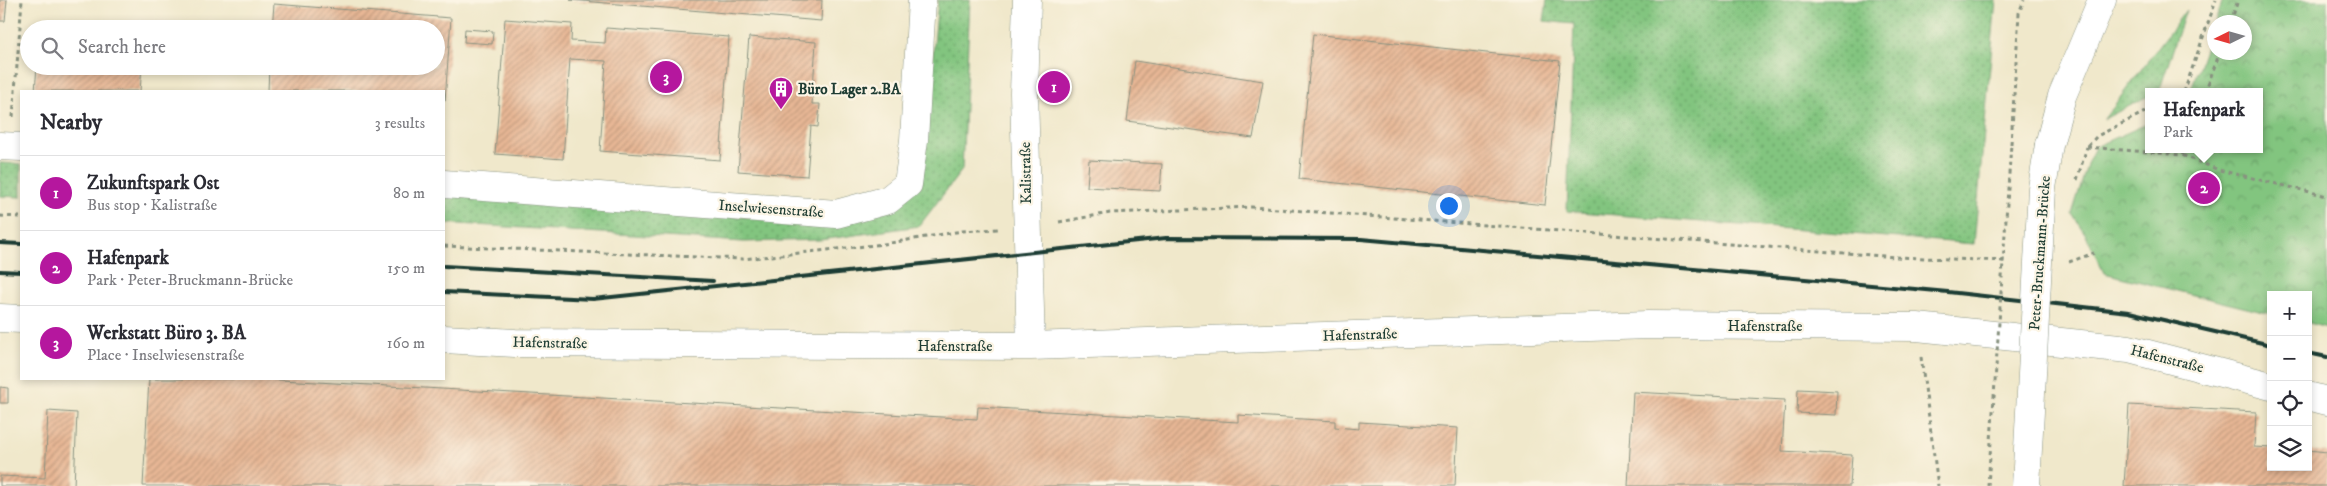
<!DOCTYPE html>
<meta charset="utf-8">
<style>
:root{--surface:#fff;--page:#f2f2f3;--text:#2b2b33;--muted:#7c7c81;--line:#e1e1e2;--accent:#b5179e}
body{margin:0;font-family:"IM FELL DW Pica",serif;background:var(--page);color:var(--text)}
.controls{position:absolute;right:15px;bottom:15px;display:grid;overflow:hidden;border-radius:0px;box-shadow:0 2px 8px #0003}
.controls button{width:45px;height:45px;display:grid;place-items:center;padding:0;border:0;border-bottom:1px solid var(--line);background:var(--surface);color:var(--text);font:25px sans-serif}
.compass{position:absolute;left:2207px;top:15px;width:45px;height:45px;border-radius:50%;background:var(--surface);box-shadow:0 2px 8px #0003;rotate:265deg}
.you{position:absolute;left:1448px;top:205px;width:18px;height:18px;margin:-12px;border:4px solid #fff;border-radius:50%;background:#1a73e8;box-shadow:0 0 0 8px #1a73e833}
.badge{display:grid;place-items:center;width:32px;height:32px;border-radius:50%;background:var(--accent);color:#fff;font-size:16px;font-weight:700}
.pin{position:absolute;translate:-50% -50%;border:2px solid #fff;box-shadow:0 1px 5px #0006}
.popup{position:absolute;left:2145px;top:88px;width:118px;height:65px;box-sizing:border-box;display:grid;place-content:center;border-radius:0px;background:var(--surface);filter:drop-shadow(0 1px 4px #0005);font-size:16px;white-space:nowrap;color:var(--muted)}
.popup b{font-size:19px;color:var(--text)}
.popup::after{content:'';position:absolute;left:50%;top:100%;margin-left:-10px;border:10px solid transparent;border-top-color:var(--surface)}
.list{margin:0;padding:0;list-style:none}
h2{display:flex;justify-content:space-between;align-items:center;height:65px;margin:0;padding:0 20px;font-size:21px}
h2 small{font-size:16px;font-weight:400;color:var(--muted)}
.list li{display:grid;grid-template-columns:32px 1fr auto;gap:15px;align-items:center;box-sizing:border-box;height:75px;padding:0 20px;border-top:1px solid var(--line)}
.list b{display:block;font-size:19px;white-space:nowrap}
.list p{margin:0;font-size:16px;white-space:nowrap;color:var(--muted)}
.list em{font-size:16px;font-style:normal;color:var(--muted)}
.icon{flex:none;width:28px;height:28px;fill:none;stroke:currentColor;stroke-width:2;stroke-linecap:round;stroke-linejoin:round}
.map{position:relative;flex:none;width:2327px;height:486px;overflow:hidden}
.search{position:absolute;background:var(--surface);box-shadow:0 2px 8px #0003;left:20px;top:20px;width:425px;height:55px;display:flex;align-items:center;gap:12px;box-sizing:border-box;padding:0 18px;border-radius:28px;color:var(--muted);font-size:19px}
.panel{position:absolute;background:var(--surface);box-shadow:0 2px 8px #0003;left:20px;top:90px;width:425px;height:290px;border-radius:0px}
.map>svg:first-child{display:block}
.grass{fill:url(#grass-dots);stroke:#50815a}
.park{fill:url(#park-crowns);stroke:#50815a}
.building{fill:url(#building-hatch)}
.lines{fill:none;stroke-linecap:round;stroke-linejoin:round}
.street-casing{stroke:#889280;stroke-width:29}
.secondary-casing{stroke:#889280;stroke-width:29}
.primary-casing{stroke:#889280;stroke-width:29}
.path{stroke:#889280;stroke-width:3;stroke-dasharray:4 4;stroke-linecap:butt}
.street{stroke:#fff;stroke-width:28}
.secondary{stroke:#fff;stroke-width:28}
.primary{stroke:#fff;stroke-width:28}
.rail{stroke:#1f3d34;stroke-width:4}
.primary-bridge-casing{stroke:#889280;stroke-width:29;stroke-linecap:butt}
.path-bridge{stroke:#889280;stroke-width:3;stroke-dasharray:4 4;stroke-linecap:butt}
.primary-bridge{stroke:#fff;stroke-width:28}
.labels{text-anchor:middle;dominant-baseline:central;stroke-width:4.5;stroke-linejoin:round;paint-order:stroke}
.poi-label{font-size:15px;font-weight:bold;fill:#1f3d34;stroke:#fcf5e5;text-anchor:start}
.street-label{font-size:15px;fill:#1f3d34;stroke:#fcf5e5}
</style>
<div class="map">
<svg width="2327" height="486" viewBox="0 0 2327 486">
<defs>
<pattern id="grass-dots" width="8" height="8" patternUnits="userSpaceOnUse" patternTransform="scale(1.25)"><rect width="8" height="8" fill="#82c57f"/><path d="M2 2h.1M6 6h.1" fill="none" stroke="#6aa169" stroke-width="1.8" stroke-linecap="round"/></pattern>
<pattern id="park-crowns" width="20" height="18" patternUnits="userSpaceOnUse" patternTransform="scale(1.25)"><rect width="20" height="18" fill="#82c57f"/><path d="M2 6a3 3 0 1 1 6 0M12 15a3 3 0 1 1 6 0" fill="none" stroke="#6aa169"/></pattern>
<pattern id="building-hatch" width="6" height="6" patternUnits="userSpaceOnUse" patternTransform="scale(1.25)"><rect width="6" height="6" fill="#e8b795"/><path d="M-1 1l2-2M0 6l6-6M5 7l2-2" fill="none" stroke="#bb967a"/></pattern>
</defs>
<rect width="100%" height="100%" fill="#fcf5e5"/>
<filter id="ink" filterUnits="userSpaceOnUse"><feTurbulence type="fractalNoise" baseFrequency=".02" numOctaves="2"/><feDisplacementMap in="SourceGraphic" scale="10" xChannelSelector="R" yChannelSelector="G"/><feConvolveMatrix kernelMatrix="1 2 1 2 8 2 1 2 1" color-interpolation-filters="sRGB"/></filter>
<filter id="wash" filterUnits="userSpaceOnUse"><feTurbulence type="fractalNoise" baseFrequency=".0096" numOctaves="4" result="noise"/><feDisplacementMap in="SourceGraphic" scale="20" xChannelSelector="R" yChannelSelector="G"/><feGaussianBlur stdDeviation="1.12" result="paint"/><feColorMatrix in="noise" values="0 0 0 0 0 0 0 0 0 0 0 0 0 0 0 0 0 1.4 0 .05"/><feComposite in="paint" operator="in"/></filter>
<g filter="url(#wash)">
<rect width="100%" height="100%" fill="#f0e8cb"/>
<path class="grass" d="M938 0H970L962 170 919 226 820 240 743 242 444 223V195L768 219 921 187Z
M1547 0H1996L1974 244 1567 211 1574 24 1544 21Z
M2186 10 2159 92H2149V96L2104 119Z
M0 163 21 164V197L0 196Z"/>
<path class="park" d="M2223 0H2327V328L2308 323V295H2271V314L2104 273 2086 235 2072 214 2088 162 2095 147 2149 123V149H2259V92H2190L2214 24V52H2244V22H2215Z"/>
<g id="blocks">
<path class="building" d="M0 0H7L5 21H0Z
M570 0H822L821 21Z
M274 4 451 18 445 101 444 91H268L269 66H436V29H272Z
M505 19 572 24 571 41 605 43 606 28 729 37 720 160 600 151 606 61 570 59 563 159 495 154Z
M40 21 120 27V29H40Z
M465 29 493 31 492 44 464 42Z
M1313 34 1560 61 1545 205 1299 179Z
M749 37 816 42 812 104H820L818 127 811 126 807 176 738 171Z
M1135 61 1263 81 1253 138 1127 121Z
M37 66H142L140 91H35Z
M1089 160 1162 164 1160 191 1087 187Z
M149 379H263L977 419 978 407 1238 422V415L1335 421V427L1359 429V422L1458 428 1455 486H143Z
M0 387 8 388V403H0Z
M1798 389 1837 391 1836 415 1797 413Z
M1633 392 1785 400 1782 451 1852 455 1850 486H1628Z
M2129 405 2256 412 2254 447 2271 448V467H2308V450L2327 452V486H2124Z
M48 411 77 413 74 486H0V476L45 478Z"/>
</g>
</g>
<g filter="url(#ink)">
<use href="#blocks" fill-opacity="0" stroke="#889280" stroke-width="1"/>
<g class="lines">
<defs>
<path id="street" d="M0 146 21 147
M444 184 836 214 888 200 908 184 914 140 922 0"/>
<path id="secondary" d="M1027 0 1024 93 1031 346
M0 318 21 319
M444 339 515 343 1031 346 1648 325 1917 327 2129 349 2271 386
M2308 396 2327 401"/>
<path id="primary" d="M2049 145 2062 96 2102 0"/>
</defs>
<use href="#street" class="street-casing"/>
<use href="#secondary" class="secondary-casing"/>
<use href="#primary" class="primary-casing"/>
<path class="path" d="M2231 22 2238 0
M2184 92 2216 0
M2205 92 2220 52
M13 117 22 0
M2011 144 2019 13 2024 0
M2088 146 2097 136 2149 110
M2087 147 2182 155 2219 170 2327 196
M2182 155 2184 149
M0 216 21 217
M1059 222 1110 213 1252 207 1896 257 2007 261
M444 246 743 259 884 244 962 231 998 229
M2069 262 2094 253
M1921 357 1938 486"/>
<use href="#street" class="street"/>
<use href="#secondary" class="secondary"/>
<use href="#primary" class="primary"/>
<path class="rail" d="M0 243 21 244
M444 266 713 281
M0 271 21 272
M444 292 593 299 1166 238 1361 239 1948 292 2129 312 2271 345
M2308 353 2327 357"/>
<defs>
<path id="primary-bridge" d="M2026 486 2042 188 2049 145"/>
</defs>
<use href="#primary-bridge" class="primary-bridge-casing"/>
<path class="path-bridge" d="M2077 180 2087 147
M1988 486 2011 144"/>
<use href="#primary-bridge" class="primary-bridge"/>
</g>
</g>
<defs>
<symbol id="building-pin" viewBox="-11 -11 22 30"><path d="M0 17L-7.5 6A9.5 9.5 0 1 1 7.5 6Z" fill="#b5179e" stroke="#fcf5e5"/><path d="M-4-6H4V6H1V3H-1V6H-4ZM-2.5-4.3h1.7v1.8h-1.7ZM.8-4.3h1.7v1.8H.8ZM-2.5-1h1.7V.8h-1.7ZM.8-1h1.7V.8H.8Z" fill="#fff"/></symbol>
</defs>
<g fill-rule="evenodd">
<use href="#building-pin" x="767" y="75" width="28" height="38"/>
</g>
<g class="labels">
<g class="poi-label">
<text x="798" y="89">Büro Lager 2.BA</text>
</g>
<g class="street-label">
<text transform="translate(1026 173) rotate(-91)">Kalistraße</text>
<text transform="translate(771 209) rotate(4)">Inselwiesenstraße</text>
<text transform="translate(2040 253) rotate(-86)">Peter-Bruckmann-Brücke</text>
<text x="1765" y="326">Hafenstraße</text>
<text transform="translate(1360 335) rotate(-2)">Hafenstraße</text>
<text transform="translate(550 343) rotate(1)">Hafenstraße</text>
<text x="955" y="346">Hafenstraße</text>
<text transform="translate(2167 359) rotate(14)">Hafenstraße</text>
</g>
</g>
</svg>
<div class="controls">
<button>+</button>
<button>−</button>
<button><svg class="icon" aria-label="locate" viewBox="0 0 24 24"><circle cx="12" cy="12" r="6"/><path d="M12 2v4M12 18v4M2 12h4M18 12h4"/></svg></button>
<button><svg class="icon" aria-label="layers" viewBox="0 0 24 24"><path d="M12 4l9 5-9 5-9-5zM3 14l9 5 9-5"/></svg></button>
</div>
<svg class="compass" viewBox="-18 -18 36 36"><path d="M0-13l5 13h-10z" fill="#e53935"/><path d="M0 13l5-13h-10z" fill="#7c7c81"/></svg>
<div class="you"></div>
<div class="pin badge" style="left:1054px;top:87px">1</div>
<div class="pin badge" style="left:2204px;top:188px">2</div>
<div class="popup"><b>Hafenpark</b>Park</div>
<div class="pin badge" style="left:666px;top:77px">3</div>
<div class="search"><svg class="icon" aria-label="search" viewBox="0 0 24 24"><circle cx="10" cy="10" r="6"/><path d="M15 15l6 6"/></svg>Search here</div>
<section class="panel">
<h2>Nearby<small>3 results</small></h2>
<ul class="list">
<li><span class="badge">1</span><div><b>Zukunftspark Ost</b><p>Bus stop · Kalistraße</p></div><em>80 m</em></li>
<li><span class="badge">2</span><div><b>Hafenpark</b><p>Park · Peter-Bruckmann-Brücke</p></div><em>150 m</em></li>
<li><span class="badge">3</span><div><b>Werkstatt Büro 3. BA</b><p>Place · Inselwiesenstraße</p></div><em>160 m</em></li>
</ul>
</section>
</div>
